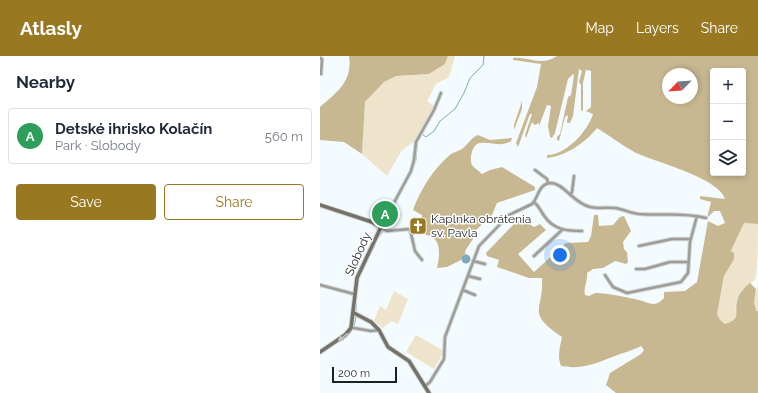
<!DOCTYPE html>
<meta charset="utf-8">
<style>
:root{--surface:#fff;--page:#f6f6f7;--text:#1f2937;--muted:#747a83;--line:#e0e1e3;--accent:#987922}
body{margin:0;font-family:Raleway,sans-serif;background:var(--page);color:var(--text)}
.controls{position:absolute;right:12px;top:12px;display:grid;overflow:hidden;border-radius:4px;box-shadow:0 2px 6px #0003}
.controls button{width:36px;height:36px;display:grid;place-items:center;padding:0;border:0;border-bottom:1px solid var(--line);background:var(--surface);color:var(--text);font:20px sans-serif}
.compass{position:absolute;left:342px;top:12px;width:36px;height:36px;border-radius:50%;background:var(--surface);box-shadow:0 2px 6px #0003;rotate:245deg}
.scale{position:absolute;left:12px;bottom:10px;width:65px;box-sizing:border-box;padding-left:4px;border:2px solid #1a2124;border-top:0;font-size:11px;line-height:14px;white-space:nowrap;color:#1a2124;-webkit-text-stroke:3px #fff;paint-order:stroke}
.you{position:absolute;left:240px;top:199px;width:14px;height:14px;margin:-10px;border:3px solid #fff;border-radius:50%;background:#1a73e8;box-shadow:0 0 0 6px #1a73e833}
.badge{display:grid;place-items:center;width:26px;height:26px;border-radius:50%;background:var(--accent);color:#fff;font-size:13px;font-weight:700}
.pin{position:absolute;translate:-50% -50%;border:2px solid #fff;box-shadow:0 1px 4px #0006}
.list{margin:0;padding:0;list-style:none}
h2{display:flex;justify-content:space-between;align-items:center;height:52px;margin:0;padding:0 16px;font-size:17px}
h2 small{font-size:13px;font-weight:400;color:var(--muted)}
.list li{display:grid;grid-template-columns:26px 1fr auto;gap:12px;align-items:center;box-sizing:border-box;height:56px;margin:0 8px 8px;padding:0 8px;border:1px solid var(--line);border-radius:4px}
.list b{display:block;font-size:15px;white-space:nowrap}
.list p{margin:0;font-size:13px;white-space:nowrap;color:var(--muted)}
.list em{font-size:13px;font-style:normal;color:var(--muted)}
.actions{display:flex;gap:8px;padding:12px 16px}
.actions a{flex:1;padding:9px 0;border:1px solid var(--accent);border-radius:4px;text-align:center;font-size:14px;color:var(--accent)}
.actions .main{background:var(--accent);color:#fff}
.icon{flex:none;width:22px;height:22px;fill:none;stroke:currentColor;stroke-width:2;stroke-linecap:round;stroke-linejoin:round}
.map{position:relative;flex:none;width:438px;height:337px;overflow:hidden}
header{display:flex;align-items:center;gap:24px;box-sizing:border-box;height:56px;padding:0 20px;background:var(--accent);color:#fff}
header strong{font-size:19px}
nav{display:flex;gap:22px;margin-inline-start:auto;font-size:14px}
main{display:flex}
aside{flex:1;background:var(--surface)}
.map>svg:first-child{display:block}
.green{fill:#eee4cb}
.forest{fill:#c8b891;fill-rule:evenodd}
.water{fill:#7da9bd}
.lines{fill:none;stroke-linecap:round;stroke-linejoin:round}
.stream{stroke:#7da9bd;stroke-width:1}
.street-casing{stroke:#d0d8db;stroke-width:4.5}
.secondary-casing{stroke:#d0d8db;stroke-width:5.5}
.street{stroke:#a09d97;stroke-width:2.5}
.secondary{stroke:#767268;stroke-width:3.5}
.oneway{fill:#c1c0bb}
.labels{text-anchor:middle;dominant-baseline:central;stroke-width:3;stroke-linejoin:round;paint-order:stroke}
.poi-label{font-size:12px;fill:#1a2124;stroke:#fff;text-anchor:start}
.street-label{font-size:12px;fill:#1a2124;stroke:#fff}
</style>
<header>
<strong>Atlasly</strong>
<nav><a>Map</a><a>Layers</a><a>Share</a></nav>
</header>
<main>
<aside>
<h2>Nearby<small></small></h2>
<ul class="list">
<li><span class="badge" style="background:#2e9e5b">A</span><div><b>Detské ihrisko Kolačín</b><p>Park · Slobody</p></div><em>560 m</em></li>
</ul>
<div class="actions"><a class="main">Save</a><a>Share</a></div>
</aside>
<div class="map">
<svg width="438" height="337" viewBox="0 0 438 337">
<rect width="100%" height="100%" fill="#f3fbfe"/>
<path class="green" d="M128 0H135L129 21 116 28 107 45 114 50 95 85 82 94 67 120 42 98 45 46 64 26 76 20 109 18 125 8Z
M424 167 438 168C438 181 438 212 435 223 430 230 421 236 417 244 412 257 424 261 405 268L400 264 397 258 404 220 414 203 411 196Z
M438 230V255H436L433 246Z
M74 235 88 243 78 268 71 265 63 272 54 265 60 250 66 254Z
M96 279 124 295 114 313 86 296Z"/>
<path class="forest" d="M29 0H128L125 8 109 18 76 20 64 26 45 46 42 98 24 86 0 84V51C17 36 33 25 29 0Z
M237 0H438V168L424 167 411 195 414 197V203L404 220 397 258 400 264 405 268C422 262 414 259 417 245 419 237 424 232 430 227L436 233 434 246 436 255H438V337H296L286 329 290 317 321 298 324 294 321 290C312 295 304 296 295 300 277 307 262 314 241 310 237 300 240 291 242 281 205 256 224 255 222 222H209L177 211 179 204 167 200 166 197 193 169 205 160 208 167 214 171 220 168 226 174 198 198 214 216 246 187 268 186 271 180 274 159H278L279 170 293 169 300 161 304 160 311 175 303 186 304 193 307 196 308 206 306 208 295 205 283 212 273 213 267 217C268 225 263 232 265 239L269 240C270 240 274 237 275 237 280 236 313 242 319 244 329 247 335 252 344 242V236L365 235 377 226 388 165 398 170 405 167 400 155H394L387 162 391 146 380 143V140L405 143C399 122 336 106 316 97 303 90 290 80 277 72 265 87 246 100 227 102V99C246 99 268 75 273 58L266 55 271 51V15L266 14 263 27V55L261 54V29L259 26 262 15 259 13 253 60 250 67H247L248 59 245 61 239 85 237 84V81L240 78 248 41 251 39 254 19 253 18 248 23 235 77 232 82 230 81 228 70 231 50 227 49 219 70V67L215 69 212 66 206 82 205 79 212 58H210L198 91 196 87 217 31 221 8 193 4V2C207 0 221 11 237 0ZM393 15H423V117H393ZM348 18H372V42H348Z
M202 45V53L194 74V69Z
M158 79 170 84 192 82 191 85C180 92 171 85 160 87 152 88 149 103 152 109 154 112 159 115 162 118L170 114 182 111 215 131V134L177 147 172 159 153 177V183L145 195 146 199 144 198 141 204 127 211 117 212C119 203 122 187 112 181 107 178 105 180 101 175L102 159 93 154C100 134 114 112 131 98 134 96 139 95 142 93 148 89 150 82 158 79Z"/>
<path class="water" d="M141.5 203a4.5 4.5 0 1 1 9 0a4.5 4.5 0 1 1-9 0Z"/>
<g class="lines">
<path class="stream" d="M102 78 106 81 114 75 120 65 135 53 144 37 150 22 163 9 164 0
M58 182 73 162 76 146 92 115 96 104 97 90
M36 255V245
M15 288C30 280 33 277 36 261"/>
<defs>
<path id="street" d="M0 2 2 3 1 18
M215 114 227 123 228 127
M250 139 252 136 254 120
M214 146C220 151 221 156 225 161 234 174 248 175 262 175
M61 171 91 115 94 104 96 86 114 54 121 37
M61 172 67 175 90 173 96 164
M90 173 95 195 102 204
M319 190 352 183H371
M214 200 242 174
M153 205 165 208
M316 213H325L350 206H369
M285 219 293 231 307 237 361 226 368 217 370 186 377 160
M148 220 160 223
M0 229 34 238
M143 234 155 239
M34 272 51 275 59 274
M105 330 110 326 124 303 125 281 159 190 189 159 212 148C219 141 218 127 232 127 244 128 255 148 270 151 279 153 286 151 295 152 303 153 310 157 319 158 342 160 363 156 386 162"/>
<path id="secondary" d="M0 149 52 166 61 171 37 222 31 272 25 279 0 296
M34 257 51 266 59 274 68 291 89 305 109 337"/>
</defs>
<use href="#street" class="street-casing"/>
<use href="#secondary" class="secondary-casing"/>
<use href="#street" class="street"/>
<use href="#secondary" class="secondary"/>
</g>
<defs><path id="oneway-solid" d="M-6-.8H1V-3.2L6.5 0L1 3.2V.8H-6Z"/></defs>
<use class="oneway" href="#oneway-solid" transform="translate(23 281) rotate(143)"/>
<defs>
<symbol id="church-square" viewBox="-11 -11 22 22"><rect x="-9" y="-9" width="18" height="18" rx="4" fill="#987922" stroke="#fff"/><path d="M-1.2-6h2.4v3.5h3.3v2.4h-3.3V6h-2.4V-.1h-3.3v-2.4h3.3Z" fill="#fff"/></symbol>
</defs>
<g fill-rule="evenodd">
<use href="#church-square" x="88" y="160" width="20" height="20"/>
</g>
<g class="labels">
<g class="poi-label">
<text x="111" y="163">Kaplnka obrátenia<tspan x="111" dy="14">sv. Pavla</tspan></text>
</g>
<g class="street-label">
<text transform="translate(38 198) rotate(-66)">Slobody</text>
</g>
</g>
</svg>
<div class="controls">
<button>+</button>
<button>−</button>
<button><svg class="icon" aria-label="layers" viewBox="0 0 24 24"><path d="M12 4l9 5-9 5-9-5zM3 14l9 5 9-5"/></svg></button>
</div>
<svg class="compass" viewBox="-18 -18 36 36"><path d="M0-13l5 13h-10z" fill="#e53935"/><path d="M0 13l5-13h-10z" fill="#747a83"/></svg>
<div class="scale">200 m</div>
<div class="you"></div>
<div class="pin badge" style="left:65px;top:158px;background:#2e9e5b">A</div>
</div>
</main>
